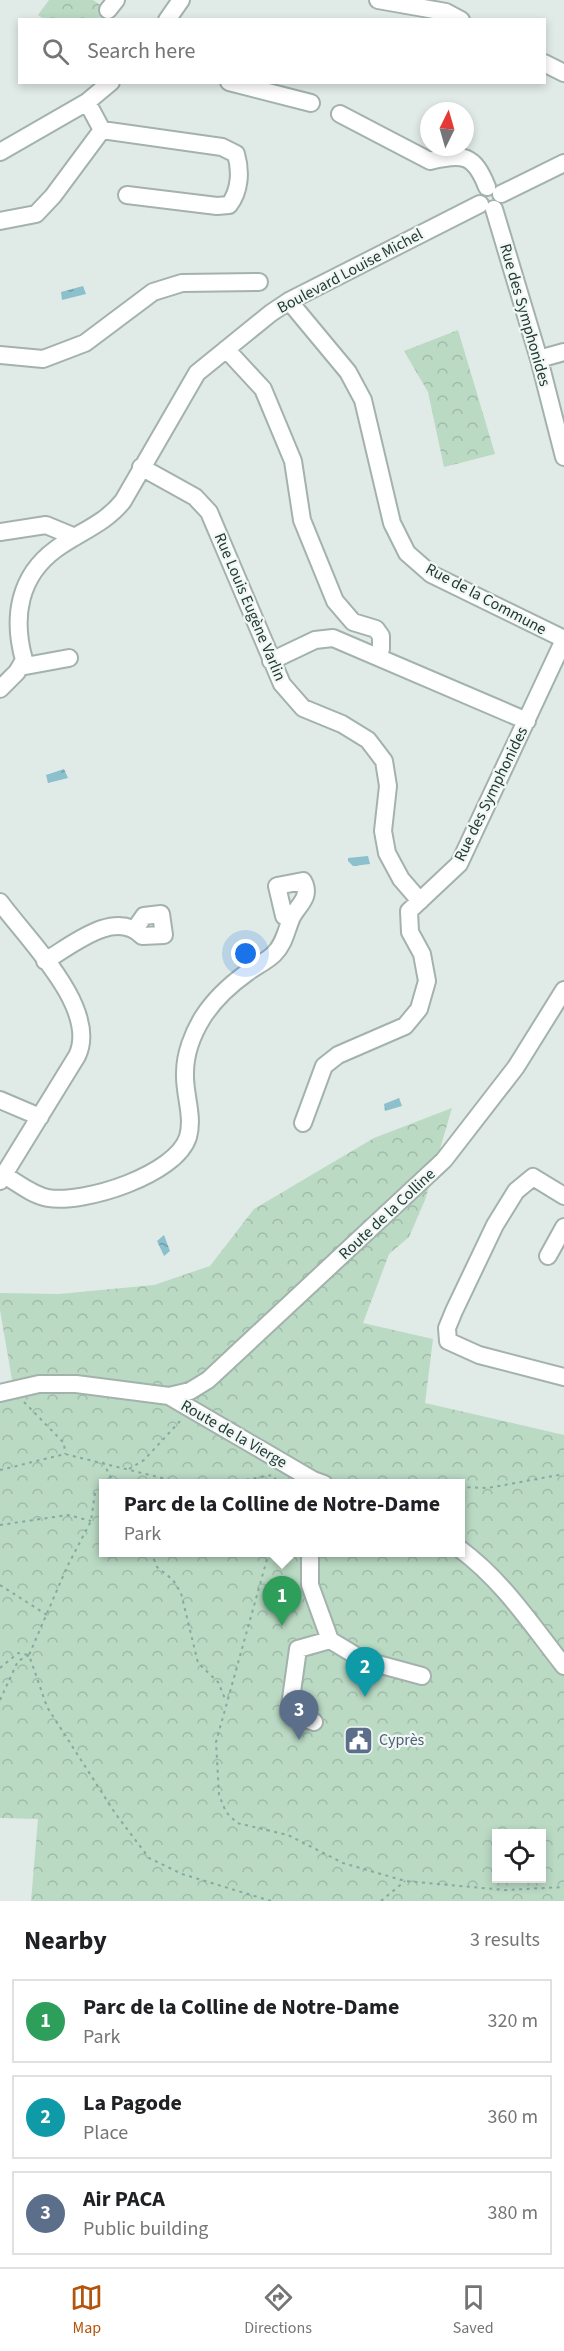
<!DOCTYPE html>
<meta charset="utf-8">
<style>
:root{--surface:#fff;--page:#f6f6f6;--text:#202124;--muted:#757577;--line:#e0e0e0;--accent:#b45309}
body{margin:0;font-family:"Source Sans 3",sans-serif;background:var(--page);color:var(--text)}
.controls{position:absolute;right:18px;bottom:18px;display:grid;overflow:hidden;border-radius:0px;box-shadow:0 3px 9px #0003}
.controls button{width:54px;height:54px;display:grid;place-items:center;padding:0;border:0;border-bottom:2px solid var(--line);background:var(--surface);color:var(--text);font:30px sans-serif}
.compass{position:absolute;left:420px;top:102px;width:54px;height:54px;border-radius:50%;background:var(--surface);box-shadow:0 3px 9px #0003;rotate:5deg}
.you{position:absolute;left:246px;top:954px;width:21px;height:21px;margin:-15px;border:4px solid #fff;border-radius:50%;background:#1a73e8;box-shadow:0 0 0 9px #1a73e833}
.badge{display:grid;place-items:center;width:39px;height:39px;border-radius:50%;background:var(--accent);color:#fff;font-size:20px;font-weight:700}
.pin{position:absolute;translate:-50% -50px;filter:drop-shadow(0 2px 3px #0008)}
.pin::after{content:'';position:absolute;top:32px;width:21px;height:18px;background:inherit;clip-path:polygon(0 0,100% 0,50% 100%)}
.popup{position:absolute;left:99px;top:1479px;width:366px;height:78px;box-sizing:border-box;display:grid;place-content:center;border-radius:0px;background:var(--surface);filter:drop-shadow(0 2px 4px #0005);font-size:20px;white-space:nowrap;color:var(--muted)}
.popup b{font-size:22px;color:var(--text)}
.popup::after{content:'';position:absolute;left:50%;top:100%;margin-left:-12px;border:12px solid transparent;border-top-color:var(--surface)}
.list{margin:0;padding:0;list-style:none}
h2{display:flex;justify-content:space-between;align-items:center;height:78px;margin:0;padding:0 24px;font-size:26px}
h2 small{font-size:20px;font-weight:400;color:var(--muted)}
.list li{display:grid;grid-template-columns:39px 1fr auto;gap:18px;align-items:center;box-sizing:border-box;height:84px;margin:0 12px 12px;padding:0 12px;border:2px solid var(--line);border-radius:0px}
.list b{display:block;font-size:22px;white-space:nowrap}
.list p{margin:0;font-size:20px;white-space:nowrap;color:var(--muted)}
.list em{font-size:20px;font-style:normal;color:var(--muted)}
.icon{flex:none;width:33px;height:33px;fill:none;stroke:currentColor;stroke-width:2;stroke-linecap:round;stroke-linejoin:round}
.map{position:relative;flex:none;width:564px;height:1901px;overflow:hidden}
.search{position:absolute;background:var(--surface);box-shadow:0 3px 9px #0003;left:18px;right:18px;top:18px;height:66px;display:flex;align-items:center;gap:15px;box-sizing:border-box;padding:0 21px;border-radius:0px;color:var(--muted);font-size:22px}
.sheet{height:366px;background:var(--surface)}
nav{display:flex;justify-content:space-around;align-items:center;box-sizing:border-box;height:84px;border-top:2px solid var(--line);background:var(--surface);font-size:16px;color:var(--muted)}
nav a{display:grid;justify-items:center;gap:3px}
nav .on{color:var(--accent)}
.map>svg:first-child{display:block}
.park{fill:url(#park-crowns);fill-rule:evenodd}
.water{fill:url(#water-ripples)}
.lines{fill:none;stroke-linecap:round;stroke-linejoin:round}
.minor-casing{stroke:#a3b2ad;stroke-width:20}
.path{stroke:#83aca0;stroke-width:2;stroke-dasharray:3 4.5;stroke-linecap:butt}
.minor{stroke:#fff;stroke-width:16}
.labels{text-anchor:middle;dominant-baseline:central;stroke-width:4.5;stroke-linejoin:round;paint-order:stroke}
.street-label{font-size:16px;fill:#223a34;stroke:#f1f7f4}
.service-label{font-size:16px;fill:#4e5e75;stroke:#f1f7f4;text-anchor:start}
</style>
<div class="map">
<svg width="564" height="1901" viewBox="0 0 564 1901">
<defs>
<pattern id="park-crowns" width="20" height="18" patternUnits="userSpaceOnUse" patternTransform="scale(1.5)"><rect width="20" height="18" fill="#badac4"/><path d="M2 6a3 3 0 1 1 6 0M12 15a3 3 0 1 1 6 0" fill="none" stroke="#a0bca9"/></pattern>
<pattern id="water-ripples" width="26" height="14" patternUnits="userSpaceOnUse" patternTransform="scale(1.5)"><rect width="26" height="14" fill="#8bc0cc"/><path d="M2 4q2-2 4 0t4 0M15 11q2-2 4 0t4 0" fill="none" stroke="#719da6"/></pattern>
</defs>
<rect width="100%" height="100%" fill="#e0eae6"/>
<path class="park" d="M49 0H93L108 10 102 19H44L38 15Z
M458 330 495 454 444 467 428 392 404 351Z
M452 1108 425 1200 409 1237 389 1254 363 1323 433 1339 425 1403 564 1435V1901H31L38 1819 0 1818V1402L15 1397 0 1310V1293L59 1294 154 1285 210 1266 254 1209 374 1138ZM104 1484H460V1552H104ZM496 1834H542V1878H496Z"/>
<path class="water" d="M83 286 86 294 62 300 61 292Z
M64 769 68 778 48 783 46 775Z
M368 856 370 864 353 866 348 861V858Z
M399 1098 402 1106 385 1111 384 1104Z
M164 1235 170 1251 164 1256 157 1241Z"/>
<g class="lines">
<defs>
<path id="minor" d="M378 0 446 12 461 20
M108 10 116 0
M167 20 181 0
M544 63 564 73
M229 82 311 103
M87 102 102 130 222 147 236 154C241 171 240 191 229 205L217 206 127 195
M340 114 430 161C463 153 474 154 487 187
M0 152 87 102 111 82
M501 194 564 163
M494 209 539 359 564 457
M0 221 36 214 53 196 102 130
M289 301 348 372 363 400 392 523 407 553 431 574 564 639
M226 349 263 389 293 461 302 520 335 601 353 622 376 629 381 636V649L377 656
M0 355 43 359 85 343 153 292 182 283 259 282
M539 359 564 352
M141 467 195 497 209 512 282 684 303 708 342 724 368 740 384 761 388 786 383 831 387 853 401 879 420 901
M0 532 46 525 75 537
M271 661 315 640 333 638 527 721
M20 667 69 658
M0 689 17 672 24 660C12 617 19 576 56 549 79 532 105 524 123 501L197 373 271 313 289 301 480 204
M0 902C26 938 100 1009 77 1056L0 1181
M45 961C71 946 115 908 142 936L164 935 161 914 144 916 135 929
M0 1100 40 1117
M303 1123 324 1066 338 1055 405 1026 419 1009 427 981 422 954 410 932 409 911 459 864 564 640
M4 1175C18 1183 32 1195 48 1198 84 1204 176 1175 188 1137 194 1116 184 1094 185 1073 185 1054 193 1033 203 1017 214 1000 231 984 248 972 256 966 267 961 274 954 285 943 286 930 292 917 298 905 312 897 303 881L277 886 284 916 292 917
M564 1196 533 1177 516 1191 495 1225 454 1311 447 1328 448 1341 479 1355 564 1377
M548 1256 564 1227
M0 1393 39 1384H76L169 1396 313 1480 324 1484
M169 1396 190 1391 208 1380 444 1160 516 1067 564 990
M460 1549C503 1581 531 1624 564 1666
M310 1552V1585L330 1640 363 1660 422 1676
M314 1722 289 1713 298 1649 330 1640"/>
</defs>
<use href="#minor" class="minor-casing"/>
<path class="path" d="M24 1402 64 1443 65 1454
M103 1462 114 1484
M129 1469 144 1460 181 1420
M0 1470 65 1454 178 1482 208 1484
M224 1484 272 1475 280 1484
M460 1487 488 1488 564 1474
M95 1493 91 1521 67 1567 29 1655 47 1707 115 1813 149 1858 182 1874 271 1901
M0 1525 68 1515 91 1521
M151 1552 157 1567 173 1580 181 1593 198 1663 218 1682 226 1701
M269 1552 216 1742 219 1795 226 1812 237 1823 288 1835 343 1863 405 1881 505 1890 564 1887
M0 1585 47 1615
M0 1668 18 1653 29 1655
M0 1700 18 1661 29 1655
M381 1901 405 1881"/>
<use href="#minor" class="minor"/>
</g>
<defs>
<symbol id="civic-square" viewBox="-11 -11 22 22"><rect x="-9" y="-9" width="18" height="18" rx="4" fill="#5c6f8a" stroke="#f1f7f4"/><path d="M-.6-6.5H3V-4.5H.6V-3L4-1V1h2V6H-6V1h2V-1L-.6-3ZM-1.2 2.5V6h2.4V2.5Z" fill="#fff"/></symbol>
</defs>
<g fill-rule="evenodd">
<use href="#civic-square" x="342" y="1724" width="33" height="33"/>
</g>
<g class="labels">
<g class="street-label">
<text transform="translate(350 271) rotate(-28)">Boulevard Louise Michel</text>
<text transform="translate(525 315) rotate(74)">Rue des Symphonides</text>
<text transform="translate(486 599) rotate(28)">Rue de la Commune</text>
<text transform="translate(250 607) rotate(67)">Rue Louis Eugène Varlin</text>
<text transform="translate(491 794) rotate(-64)">Rue des Symphonides</text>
<text transform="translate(387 1214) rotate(-43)">Route de la Colline</text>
<text transform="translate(234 1434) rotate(30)">Route de la Vierge</text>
</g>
<g class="service-label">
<text x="379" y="1740">Cyprès</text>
</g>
</g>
</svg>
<div class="controls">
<button><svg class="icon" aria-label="locate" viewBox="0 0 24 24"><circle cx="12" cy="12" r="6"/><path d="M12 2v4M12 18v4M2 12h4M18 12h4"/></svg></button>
</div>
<svg class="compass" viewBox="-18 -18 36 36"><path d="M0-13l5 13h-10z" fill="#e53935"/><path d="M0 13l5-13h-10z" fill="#757577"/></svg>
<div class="you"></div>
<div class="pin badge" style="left:282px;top:1626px;background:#2e9e5b">1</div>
<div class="popup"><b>Parc de la Colline de Notre-Dame</b>Park</div>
<div class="pin badge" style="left:365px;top:1697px;background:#0f9aa8">2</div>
<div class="pin badge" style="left:299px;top:1740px;background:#5c6f8a">3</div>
<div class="search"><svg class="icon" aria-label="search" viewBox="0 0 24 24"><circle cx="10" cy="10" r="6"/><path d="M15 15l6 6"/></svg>Search here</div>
</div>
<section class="sheet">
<h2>Nearby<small>3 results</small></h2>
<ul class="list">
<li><span class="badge" style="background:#2e9e5b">1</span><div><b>Parc de la Colline de Notre-Dame</b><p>Park</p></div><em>320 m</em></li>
<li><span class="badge" style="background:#0f9aa8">2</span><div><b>La Pagode</b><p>Place</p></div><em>360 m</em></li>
<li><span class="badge" style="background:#5c6f8a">3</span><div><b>Air PACA</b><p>Public building</p></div><em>380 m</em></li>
</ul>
</section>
<nav>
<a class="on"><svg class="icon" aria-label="map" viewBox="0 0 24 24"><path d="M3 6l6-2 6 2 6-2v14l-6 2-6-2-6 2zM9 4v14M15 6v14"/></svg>Map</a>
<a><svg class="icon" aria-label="directions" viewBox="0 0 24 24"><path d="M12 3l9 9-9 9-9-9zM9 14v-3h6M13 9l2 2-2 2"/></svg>Directions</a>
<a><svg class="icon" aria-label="saved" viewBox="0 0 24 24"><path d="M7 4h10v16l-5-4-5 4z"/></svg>Saved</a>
</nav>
